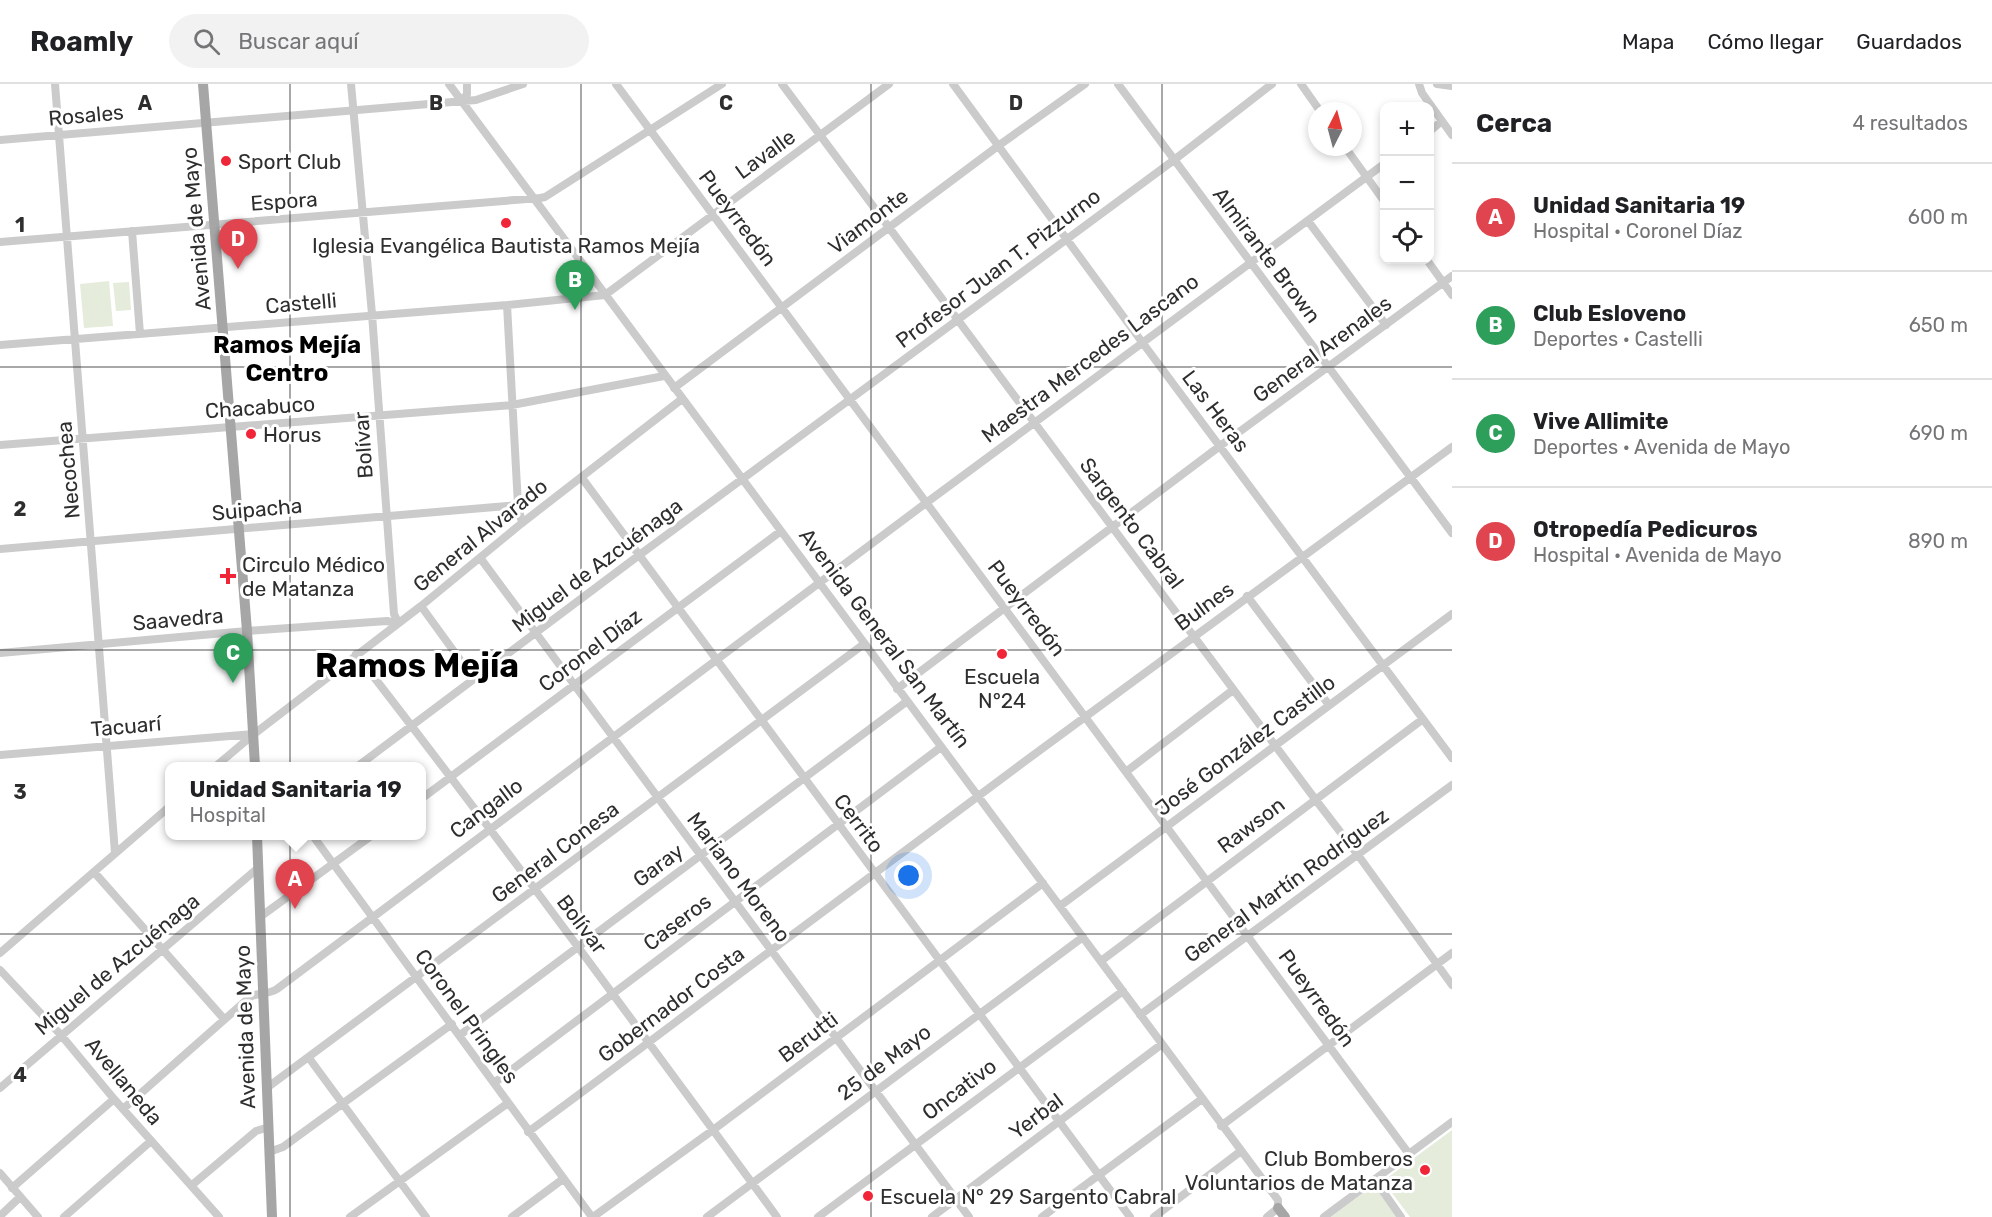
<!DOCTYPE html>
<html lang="es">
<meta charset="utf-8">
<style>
:root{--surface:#fff;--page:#f2f2f2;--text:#202124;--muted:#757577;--line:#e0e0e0;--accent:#f02538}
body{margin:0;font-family:Rubik,sans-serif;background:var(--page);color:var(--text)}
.controls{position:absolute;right:18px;top:18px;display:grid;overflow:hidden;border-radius:12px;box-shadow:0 3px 9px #0003}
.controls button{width:54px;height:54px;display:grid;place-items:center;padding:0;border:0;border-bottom:2px solid var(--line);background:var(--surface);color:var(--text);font:30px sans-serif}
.compass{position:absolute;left:1308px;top:18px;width:54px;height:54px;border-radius:50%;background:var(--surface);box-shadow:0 3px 9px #0003;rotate:6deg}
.you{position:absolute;left:909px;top:792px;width:21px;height:21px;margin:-15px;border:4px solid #fff;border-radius:50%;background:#1a73e8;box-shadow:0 0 0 9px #1a73e833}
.badge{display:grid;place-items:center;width:39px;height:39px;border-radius:50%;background:var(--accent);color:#fff;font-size:20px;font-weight:700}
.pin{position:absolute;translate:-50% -50px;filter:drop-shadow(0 2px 3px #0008)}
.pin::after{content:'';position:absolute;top:32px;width:21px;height:18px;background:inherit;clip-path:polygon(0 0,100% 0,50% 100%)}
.popup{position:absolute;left:165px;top:678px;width:261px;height:78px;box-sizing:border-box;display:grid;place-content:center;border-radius:12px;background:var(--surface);filter:drop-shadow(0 2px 4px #0005);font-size:20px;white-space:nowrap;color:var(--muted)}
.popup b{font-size:22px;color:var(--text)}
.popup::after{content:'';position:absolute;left:50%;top:100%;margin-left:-12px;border:12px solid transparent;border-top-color:var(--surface)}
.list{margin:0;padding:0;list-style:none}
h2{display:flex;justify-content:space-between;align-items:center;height:78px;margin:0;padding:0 24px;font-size:26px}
h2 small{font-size:20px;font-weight:400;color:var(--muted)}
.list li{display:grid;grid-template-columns:39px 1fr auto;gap:18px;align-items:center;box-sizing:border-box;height:108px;padding:0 24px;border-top:2px solid var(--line)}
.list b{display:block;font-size:22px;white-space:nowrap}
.list p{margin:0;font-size:20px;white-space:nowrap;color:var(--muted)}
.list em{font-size:20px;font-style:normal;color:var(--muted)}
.icon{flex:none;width:33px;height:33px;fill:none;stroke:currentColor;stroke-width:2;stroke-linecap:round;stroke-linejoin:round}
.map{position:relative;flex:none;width:1452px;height:1133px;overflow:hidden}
header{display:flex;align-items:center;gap:36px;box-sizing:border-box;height:84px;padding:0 30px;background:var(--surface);border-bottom:2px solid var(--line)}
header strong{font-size:28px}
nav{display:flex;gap:33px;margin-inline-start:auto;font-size:21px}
.search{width:420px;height:54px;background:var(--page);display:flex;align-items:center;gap:15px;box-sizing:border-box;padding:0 21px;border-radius:33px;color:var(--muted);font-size:22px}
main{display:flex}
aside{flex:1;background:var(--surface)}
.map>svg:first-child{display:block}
.green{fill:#e5ecdb}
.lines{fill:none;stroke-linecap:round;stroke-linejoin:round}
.minor{stroke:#cbcbcb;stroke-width:8}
.major{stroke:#a6a6a6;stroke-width:10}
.grid{fill:none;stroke:#2e2e2e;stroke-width:1.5;stroke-opacity:0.55}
.poi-dot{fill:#f02538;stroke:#fff;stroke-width:2}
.labels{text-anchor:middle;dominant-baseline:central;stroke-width:6;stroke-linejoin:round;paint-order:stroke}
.street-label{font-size:21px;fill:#2e2e2e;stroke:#fff}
.poi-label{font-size:21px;fill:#2e2e2e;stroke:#fff;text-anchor:start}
.quarter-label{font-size:24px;font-weight:bold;fill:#000;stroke:#fff}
.town-label{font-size:33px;font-weight:bold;fill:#000;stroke:#fff}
.grid-label{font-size:20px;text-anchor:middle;font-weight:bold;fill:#2e2e2e;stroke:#fff;stroke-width:6;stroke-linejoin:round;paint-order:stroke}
</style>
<header>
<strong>Roamly</strong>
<div class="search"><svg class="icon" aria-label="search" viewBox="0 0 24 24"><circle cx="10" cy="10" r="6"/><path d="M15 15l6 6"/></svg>Buscar aquí</div>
<nav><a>Mapa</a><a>Cómo llegar</a><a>Guardados</a></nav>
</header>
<main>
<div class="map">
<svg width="1452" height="1133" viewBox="0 0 1452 1133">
<rect width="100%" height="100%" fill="#fff"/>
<path class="green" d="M109 197 113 242 84 244 80 200Z
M129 198 131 226 116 227 113 199Z
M1452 1046V1133H1410L1383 1097Z
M1370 1104 1378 1105 1398 1133H1331Z"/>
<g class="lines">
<path class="minor" d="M55 0 115 769
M351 0 372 230 394 530 398 538
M449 0 1278 1116V1124L1267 1133
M616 0 1409 1070
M782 0 1315 715 1358 771 1452 901
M953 0 1142 258 1452 674
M1118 0 1452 449
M1301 0 1320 27
M1419 0 1422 9 1452 51
M1437 0 1452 2
M463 16 467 10V0
M1430 47 1442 37
M0 56 476 16 523 0
M1345 63 1384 117
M1308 137 1386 241
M132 147 140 250
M0 158 540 114 545 113 722 0
M1427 176 1452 211
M507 221 518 421 522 439
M0 261 507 221 605 211 889 0
M674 304 998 62 1085 0
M0 361 512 321 664 292
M582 394 1130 1133
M0 465 518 421
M481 475 969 1133
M1247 512 1329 621
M421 522 474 595
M0 569 247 547 387 537 391 538 393 542
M356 570C500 755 638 944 777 1133
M897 605 1220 362 1452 192
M0 671 254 650
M216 682 254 650 421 522 522 439 682 315
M358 682 638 472 1174 76 1272 0
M1127 687 1233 606
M421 715 781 447
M313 752 592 1133
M94 788 224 935
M1060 822 1452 530
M260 833 371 752
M0 869 169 723
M1101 877 1423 635
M0 886 61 951 114 1015 219 1133
M1140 931 1452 701
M460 951 906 618
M309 974 426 1133
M494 999 941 663
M268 1003 864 560
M0 1004 258 784
M123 1025 250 913C258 908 268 911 277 905L926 419 1384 80
M1221 1042 1452 869
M528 1048C617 983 704 916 792 851 1011 687 1231 524 1452 363
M269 1068 283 1063 452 940
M0 1089 38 1133
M1375 1096 1401 1133
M192 1101 256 1047 269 1043
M12 1104 114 1015
M0 1132 20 1113
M64 1133 151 1057
M350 1133 508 1019
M512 1133 563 1095
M593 1133 713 1046 1043 799
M707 1133 1083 853
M818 1133 1123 907
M932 1133 1162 960
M1042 1133 1202 1015
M1154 1133 1241 1067
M1324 1133 1452 1038"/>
<path class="major" d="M203 0 247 547 255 682
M257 752 272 1133
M1278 1124 1285 1133"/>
</g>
<path class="grid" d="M290 0V1133M581 0V1133M871 0V1133M1162 0V1133M0 283H1452M0 566H1452M0 850H1452"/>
<g class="poi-dot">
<circle cx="226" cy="77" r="6"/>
<circle cx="506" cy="139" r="6"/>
<circle cx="251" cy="350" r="6"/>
<path d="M225 483h6v6h6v6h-6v6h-6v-6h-6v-6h6z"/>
<circle cx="1002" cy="570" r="6"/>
<circle cx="1425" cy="1086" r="6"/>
<circle cx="868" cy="1112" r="6"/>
</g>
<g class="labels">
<g class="street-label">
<text transform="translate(86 31) rotate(-5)">Rosales</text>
<text transform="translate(765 70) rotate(-36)">Lavalle</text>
<text transform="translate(284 117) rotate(-4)">Espora</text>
<text transform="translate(738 134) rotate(53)">Pueyrredón</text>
<text transform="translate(868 137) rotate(-37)">Viamonte</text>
<text transform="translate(196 145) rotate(-95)">Avenida de Mayo</text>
<text transform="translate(1267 171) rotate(53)">Almirante Brown</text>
<text transform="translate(998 184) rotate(-37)">Profesor Juan T. Pizzurno</text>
<text transform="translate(301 219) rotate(-5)">Castelli</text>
<text transform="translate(1322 265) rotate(-36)">General Arenales</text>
<text transform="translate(1090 274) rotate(-37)">Maestra Mercedes Lascano</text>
<text transform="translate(260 323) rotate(-4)">Chacabuco</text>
<text transform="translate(1216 327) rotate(53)">Las Heras</text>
<text transform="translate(363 361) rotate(-94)">Bolívar</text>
<text transform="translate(68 386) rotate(-95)">Necochea</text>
<text transform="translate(257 425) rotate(-5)">Suipacha</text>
<text transform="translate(1132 439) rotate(53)">Sargento Cabral</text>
<text transform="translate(480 451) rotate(-39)">General Alvarado</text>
<text transform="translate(597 481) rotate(-37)">Miguel de Azcuénaga</text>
<text transform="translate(1204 522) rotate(-36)">Bulnes</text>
<text transform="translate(1027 524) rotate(53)">Pueyrredón</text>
<text transform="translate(178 535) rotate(-5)">Saavedra</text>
<text transform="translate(885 554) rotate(53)">Avenida General San Martín</text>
<text transform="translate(590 566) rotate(-37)">Coronel Díaz</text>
<text transform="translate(126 642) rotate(-5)">Tacuarí</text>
<text transform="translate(1245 661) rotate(-37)">José González Castillo</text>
<text transform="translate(486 724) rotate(-37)">Cangallo</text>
<text transform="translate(859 739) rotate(53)">Cerrito</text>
<text transform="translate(1251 741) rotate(-37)">Rawson</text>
<text transform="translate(555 768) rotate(-37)">General Conesa</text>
<text transform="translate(658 781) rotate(-37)">Garay</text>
<text transform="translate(739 793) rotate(53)">Mariano Moreno</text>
<text transform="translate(1286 801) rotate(-36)">General Martín Rodríguez</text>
<text transform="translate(677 838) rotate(-37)">Caseros</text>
<text transform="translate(582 840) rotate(53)">Bolívar</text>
<text transform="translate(117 880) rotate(-40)">Miguel de Azcuénaga</text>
<text transform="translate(1317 914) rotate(54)">Pueyrredón</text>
<text transform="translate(671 920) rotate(-37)">Gobernador Costa</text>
<text transform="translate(467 932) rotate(54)">Coronel Pringles</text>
<text transform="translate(245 943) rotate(-92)">Avenida de Mayo</text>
<text transform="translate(808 953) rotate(-37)">Berutti</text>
<text transform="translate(884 978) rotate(-37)">25 de Mayo</text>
<text transform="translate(124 997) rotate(50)">Avellaneda</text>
<text transform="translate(959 1005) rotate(-37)">Oncativo</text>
<text transform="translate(1036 1032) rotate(-37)">Yerbal</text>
</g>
<g class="poi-label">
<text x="238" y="77">Sport Club</text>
<text x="506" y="161" text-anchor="middle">Iglesia Evangélica Bautista Ramos Mejía</text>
<text x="263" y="350">Horus</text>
<text x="242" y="480">Circulo Médico<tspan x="242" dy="24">de Matanza</tspan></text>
<text x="1002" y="592" text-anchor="middle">Escuela<tspan x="1002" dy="24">N°24</tspan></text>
<text x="1413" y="1074" text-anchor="end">Club Bomberos<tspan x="1413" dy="24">Voluntarios de Matanza</tspan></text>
<text x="880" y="1112">Escuela N° 29 Sargento Cabral</text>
</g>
<g class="quarter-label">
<text x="287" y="261">Ramos Mejía<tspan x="287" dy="28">Centro</tspan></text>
</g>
<g class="town-label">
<text x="417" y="581">Ramos Mejía</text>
</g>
</g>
<g class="grid-label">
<text x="145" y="26">A</text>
<text x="436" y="26">B</text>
<text x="726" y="26">C</text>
<text x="1016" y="26">D</text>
<text x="20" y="148">1</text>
<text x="20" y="432">2</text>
<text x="20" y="715">3</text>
<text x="20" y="998">4</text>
</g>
</svg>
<div class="controls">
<button>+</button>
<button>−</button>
<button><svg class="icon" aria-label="locate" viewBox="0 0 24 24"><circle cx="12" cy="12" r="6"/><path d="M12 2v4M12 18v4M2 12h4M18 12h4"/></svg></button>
</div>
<svg class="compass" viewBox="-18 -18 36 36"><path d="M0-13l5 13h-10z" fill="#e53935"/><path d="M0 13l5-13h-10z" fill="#757577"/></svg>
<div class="you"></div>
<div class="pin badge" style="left:295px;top:825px;background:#e0444e">A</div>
<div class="popup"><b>Unidad Sanitaria 19</b>Hospital</div>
<div class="pin badge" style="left:575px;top:226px;background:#2e9e5b">B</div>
<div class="pin badge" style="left:233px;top:599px;background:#2e9e5b">C</div>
<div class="pin badge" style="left:238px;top:185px;background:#e0444e">D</div>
</div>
<aside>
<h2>Cerca<small>4 resultados</small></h2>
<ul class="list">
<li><span class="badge" style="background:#e0444e">A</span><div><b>Unidad Sanitaria 19</b><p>Hospital · Coronel Díaz</p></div><em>600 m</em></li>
<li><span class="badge" style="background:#2e9e5b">B</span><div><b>Club Esloveno</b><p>Deportes · Castelli</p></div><em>650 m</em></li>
<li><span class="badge" style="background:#2e9e5b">C</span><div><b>Vive Allimite</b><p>Deportes · Avenida de Mayo</p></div><em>690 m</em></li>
<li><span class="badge" style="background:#e0444e">D</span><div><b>Otropedía Pedicuros</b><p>Hospital · Avenida de Mayo</p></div><em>890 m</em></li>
</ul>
</aside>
</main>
